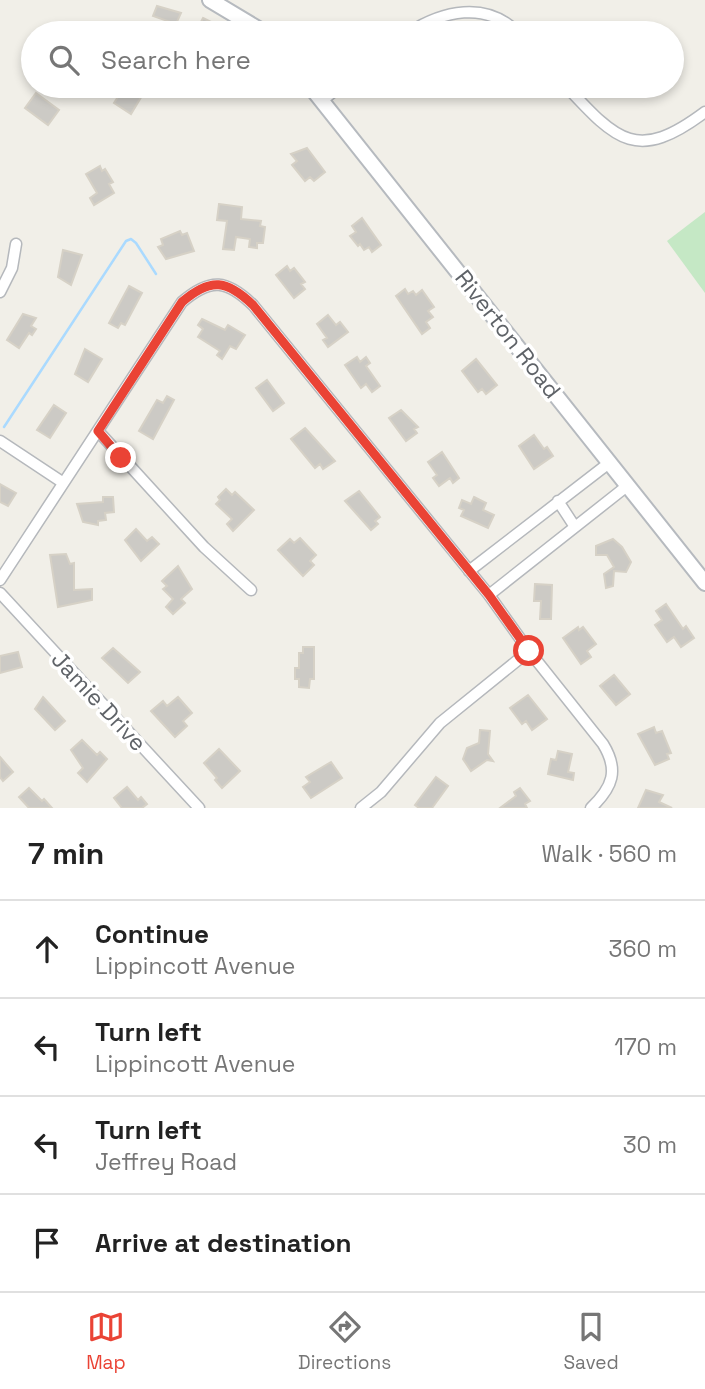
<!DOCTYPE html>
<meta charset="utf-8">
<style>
:root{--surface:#fff;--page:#f6f6f6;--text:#222;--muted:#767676;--line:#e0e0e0;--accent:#ea4335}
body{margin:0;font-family:"Space Grotesk",sans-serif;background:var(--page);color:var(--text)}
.stop{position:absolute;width:21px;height:21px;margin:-16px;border:5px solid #ea4335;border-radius:50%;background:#fff}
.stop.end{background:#ea4335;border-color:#fff;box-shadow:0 2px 7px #0008}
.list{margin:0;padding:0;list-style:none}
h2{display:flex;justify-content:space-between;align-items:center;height:91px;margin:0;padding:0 28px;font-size:30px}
h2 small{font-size:23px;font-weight:400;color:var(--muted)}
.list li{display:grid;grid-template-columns:46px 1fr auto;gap:21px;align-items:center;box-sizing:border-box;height:98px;padding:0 28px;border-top:2px solid var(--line)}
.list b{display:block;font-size:26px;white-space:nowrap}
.list p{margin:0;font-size:23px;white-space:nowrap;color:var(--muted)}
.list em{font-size:23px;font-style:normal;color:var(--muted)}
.icon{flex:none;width:38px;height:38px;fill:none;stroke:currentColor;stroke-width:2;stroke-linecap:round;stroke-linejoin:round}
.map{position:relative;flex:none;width:705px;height:808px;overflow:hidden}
.search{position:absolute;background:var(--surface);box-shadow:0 4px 10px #0003;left:21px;right:21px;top:21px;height:77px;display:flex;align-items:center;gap:18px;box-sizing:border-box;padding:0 24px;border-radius:38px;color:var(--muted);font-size:26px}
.sheet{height:483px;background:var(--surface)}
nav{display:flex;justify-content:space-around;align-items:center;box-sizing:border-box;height:98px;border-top:2px solid var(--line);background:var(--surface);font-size:19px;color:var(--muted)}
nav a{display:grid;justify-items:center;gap:4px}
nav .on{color:var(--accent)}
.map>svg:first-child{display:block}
.green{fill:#c5e8c5}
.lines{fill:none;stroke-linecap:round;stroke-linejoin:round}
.stream{stroke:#aadaff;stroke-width:2.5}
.building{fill:#cccac5;stroke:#d6d1c6;stroke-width:2}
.street-casing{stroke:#b5b8bc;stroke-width:13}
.secondary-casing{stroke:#b6babf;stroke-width:18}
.street{stroke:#fff;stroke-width:10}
.secondary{stroke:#fff;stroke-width:14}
.route{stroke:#ea4335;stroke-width:9}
.labels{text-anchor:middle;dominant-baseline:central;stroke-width:7;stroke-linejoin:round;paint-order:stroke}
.street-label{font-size:23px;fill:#5f6368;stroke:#fff}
</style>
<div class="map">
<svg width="705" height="808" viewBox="0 0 705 808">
<rect width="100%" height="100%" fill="#f1efe8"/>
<path class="green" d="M705 212V293L667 241Z"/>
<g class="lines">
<path class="stream" d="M4 427 126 241 131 239 136 243 156 274"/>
</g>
<path class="building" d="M157 6 181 13 176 24 153 16Z
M203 18 213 23 207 33H195Z
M125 86H138L135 89 143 94 131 114 114 103Z
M36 93 59 110 48 125 25 108Z
M307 148 325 172 314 181 310 177 305 181 292 165 297 161 291 154Z
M100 166 102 171 105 169 113 182 109 184 114 193 94 205 90 198 97 193 86 174Z
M219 204 242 207 241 219 261 221 260 226 265 227 263 243H257V248L249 247 250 239 236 237 234 250 223 249 227 221 217 220Z
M362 218 381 245 372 252 369 247 364 250 360 244 358 246 350 236 356 232 352 226Z
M180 231 182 235 187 233 194 251 166 259 158 247 163 245 161 239Z
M63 250 82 255 71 285 58 277Z
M287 266 290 271 294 268 305 282 301 284 305 289 294 298 276 275Z
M129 286 142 293 125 325 121 323 118 328 109 323Z
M405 289 408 294 413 291 416 295 422 290 434 307 428 311 433 317 426 322 430 328 422 334 396 296Z
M23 314 36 318 31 326 36 329 32 335 29 333 19 348 7 340Z
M328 315 336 325 340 322 348 332 328 347 323 340 327 338 317 324Z
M202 319 225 330 228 325 245 335 236 349 230 346 222 359 217 355 220 351 198 337 203 329 198 325Z
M85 349 102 359 88 382 75 374Z
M357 357 360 362 366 357 370 363 366 366 380 386 372 392 366 384 361 388 345 365Z
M476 359 497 385 486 394 482 389 478 392 462 371Z
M267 380 284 403 273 411 256 388Z
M167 396 174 400 153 439 139 431 157 400 163 403Z
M54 405 66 413 50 438 37 430Z
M401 410 418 427 414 429 417 433 406 441 389 418Z
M305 428 335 461 323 469 320 464 315 468 291 439Z
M534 435 544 449 547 447 553 456 534 469 519 446Z
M442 452 459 478 453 483 450 478 439 486 433 478 437 475 428 462Z
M0 484 16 493 8 506 0 502Z
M226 489 232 495 235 492 254 510 233 531 227 524 232 519 216 504 220 500 218 497Z
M359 491 380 517 375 521 378 524 371 530 345 501Z
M103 497H113L114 512 105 513 106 520 98 521V525L83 522 77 504 103 502Z
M474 497 486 503 483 510 494 515 488 528 461 516 464 510 459 508 462 500 471 504Z
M136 529 147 541 152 537 159 544 141 561 125 540Z
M300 538 316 555 310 561 314 565 303 576 278 550 290 539 294 543Z
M613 539 622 547 631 562 626 572 614 571 613 586 606 588 604 574 614 567 607 555H596V546Z
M66 554 70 564 74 563V590L92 589V600L58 607 50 555Z
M178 566 192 589 181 599 185 603 173 614 166 607 173 599 163 589 167 586 162 581Z
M535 584 552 585 551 619H540L541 601H534Z
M666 604 683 629 686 626 694 638 681 647 674 637 667 642 655 625 662 620 656 611Z
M578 627 579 630 583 627 596 644 587 651 591 657 581 664 563 638Z
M303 647H314V679H310L309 688 299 687V679H295V668H299V653H303Z
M113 648 140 672 128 683 102 658Z
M18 652 22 667 0 673V656Z
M614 675 630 694 616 705 600 686Z
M528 695 547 719 532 730 526 721 522 724 510 708Z
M43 697 65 721 55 730 35 709Z
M178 697 192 713 183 721 187 726 175 737 151 711 163 701 167 706Z
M654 727 656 733 662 731 671 753 667 754 669 759 655 765 638 734Z
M480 730 490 731 488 754 493 761 487 760 471 771 463 759 467 748 479 743Z
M82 740 97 755 100 752 107 759 87 782 78 773 83 768 71 750Z
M219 749 240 771 222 788 215 780 217 778 204 763Z
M558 751 572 754 568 772 574 773 573 780 548 774 551 759 556 760Z
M0 757 13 772 3 781 0 777Z
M331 762 342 778 311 798 303 787 310 782 306 777Z
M436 777 448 786 432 808H419L415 805Z
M127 787 138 800 141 797 147 804 142 808H122L114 798Z
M29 788 42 801 44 799 52 808H29L19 797Z
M520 788 530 801 525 804 527 808H500L516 796 514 792Z
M646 790 663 795 659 802 672 808H638Z"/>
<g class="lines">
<defs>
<path id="street" d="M408 33C442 11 486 0 518 33
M566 86C617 141 637 163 705 112
M321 101 341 86
M0 292 12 268 16 244
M98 431 204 547 251 590
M0 441 62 482
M558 501 575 527
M469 571 609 463
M0 580 182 302C211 277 227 280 253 305L489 595 529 651 603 744C619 770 613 787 591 808
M0 593 199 808
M489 595 627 486
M361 808 381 792 440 723 529 651"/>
<path id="secondary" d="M210 0 265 33
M310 86 705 583"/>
</defs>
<use href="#street" class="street-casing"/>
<use href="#secondary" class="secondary-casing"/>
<use href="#street" class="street"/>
<use href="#secondary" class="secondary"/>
</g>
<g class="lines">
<path class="route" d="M121 458 98 431 182 302C211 277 227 280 253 305L489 595 529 651"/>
</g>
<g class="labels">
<g class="street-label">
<text transform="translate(508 334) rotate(52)">Riverton Road</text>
<text transform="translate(99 701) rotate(47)">Jamie Drive</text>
</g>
</g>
</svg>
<div class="stop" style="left:529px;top:651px"></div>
<div class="stop end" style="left:121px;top:458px"></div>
<div class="search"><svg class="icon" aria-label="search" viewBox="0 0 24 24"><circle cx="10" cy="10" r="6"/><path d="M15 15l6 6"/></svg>Search here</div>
</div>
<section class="sheet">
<h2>7 min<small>Walk · 560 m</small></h2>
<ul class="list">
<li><svg class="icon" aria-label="ahead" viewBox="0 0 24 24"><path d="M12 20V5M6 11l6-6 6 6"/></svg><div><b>Continue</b><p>Lippincott Avenue</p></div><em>360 m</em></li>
<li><svg class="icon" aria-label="left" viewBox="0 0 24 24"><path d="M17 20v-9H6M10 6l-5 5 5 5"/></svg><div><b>Turn left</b><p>Lippincott Avenue</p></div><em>170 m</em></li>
<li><svg class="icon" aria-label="left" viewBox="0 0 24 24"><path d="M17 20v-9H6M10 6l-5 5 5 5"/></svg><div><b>Turn left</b><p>Jeffrey Road</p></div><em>30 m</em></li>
<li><svg class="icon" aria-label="arrive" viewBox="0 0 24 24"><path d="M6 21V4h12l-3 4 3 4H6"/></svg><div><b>Arrive at destination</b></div></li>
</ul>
</section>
<nav>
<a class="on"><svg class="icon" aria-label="map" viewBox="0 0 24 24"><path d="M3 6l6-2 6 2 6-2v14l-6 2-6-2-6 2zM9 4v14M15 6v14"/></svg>Map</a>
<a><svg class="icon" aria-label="directions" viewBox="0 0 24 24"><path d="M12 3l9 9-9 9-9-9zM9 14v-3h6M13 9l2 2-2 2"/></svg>Directions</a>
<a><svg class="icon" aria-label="saved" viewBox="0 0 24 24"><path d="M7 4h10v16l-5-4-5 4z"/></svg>Saved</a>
</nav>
